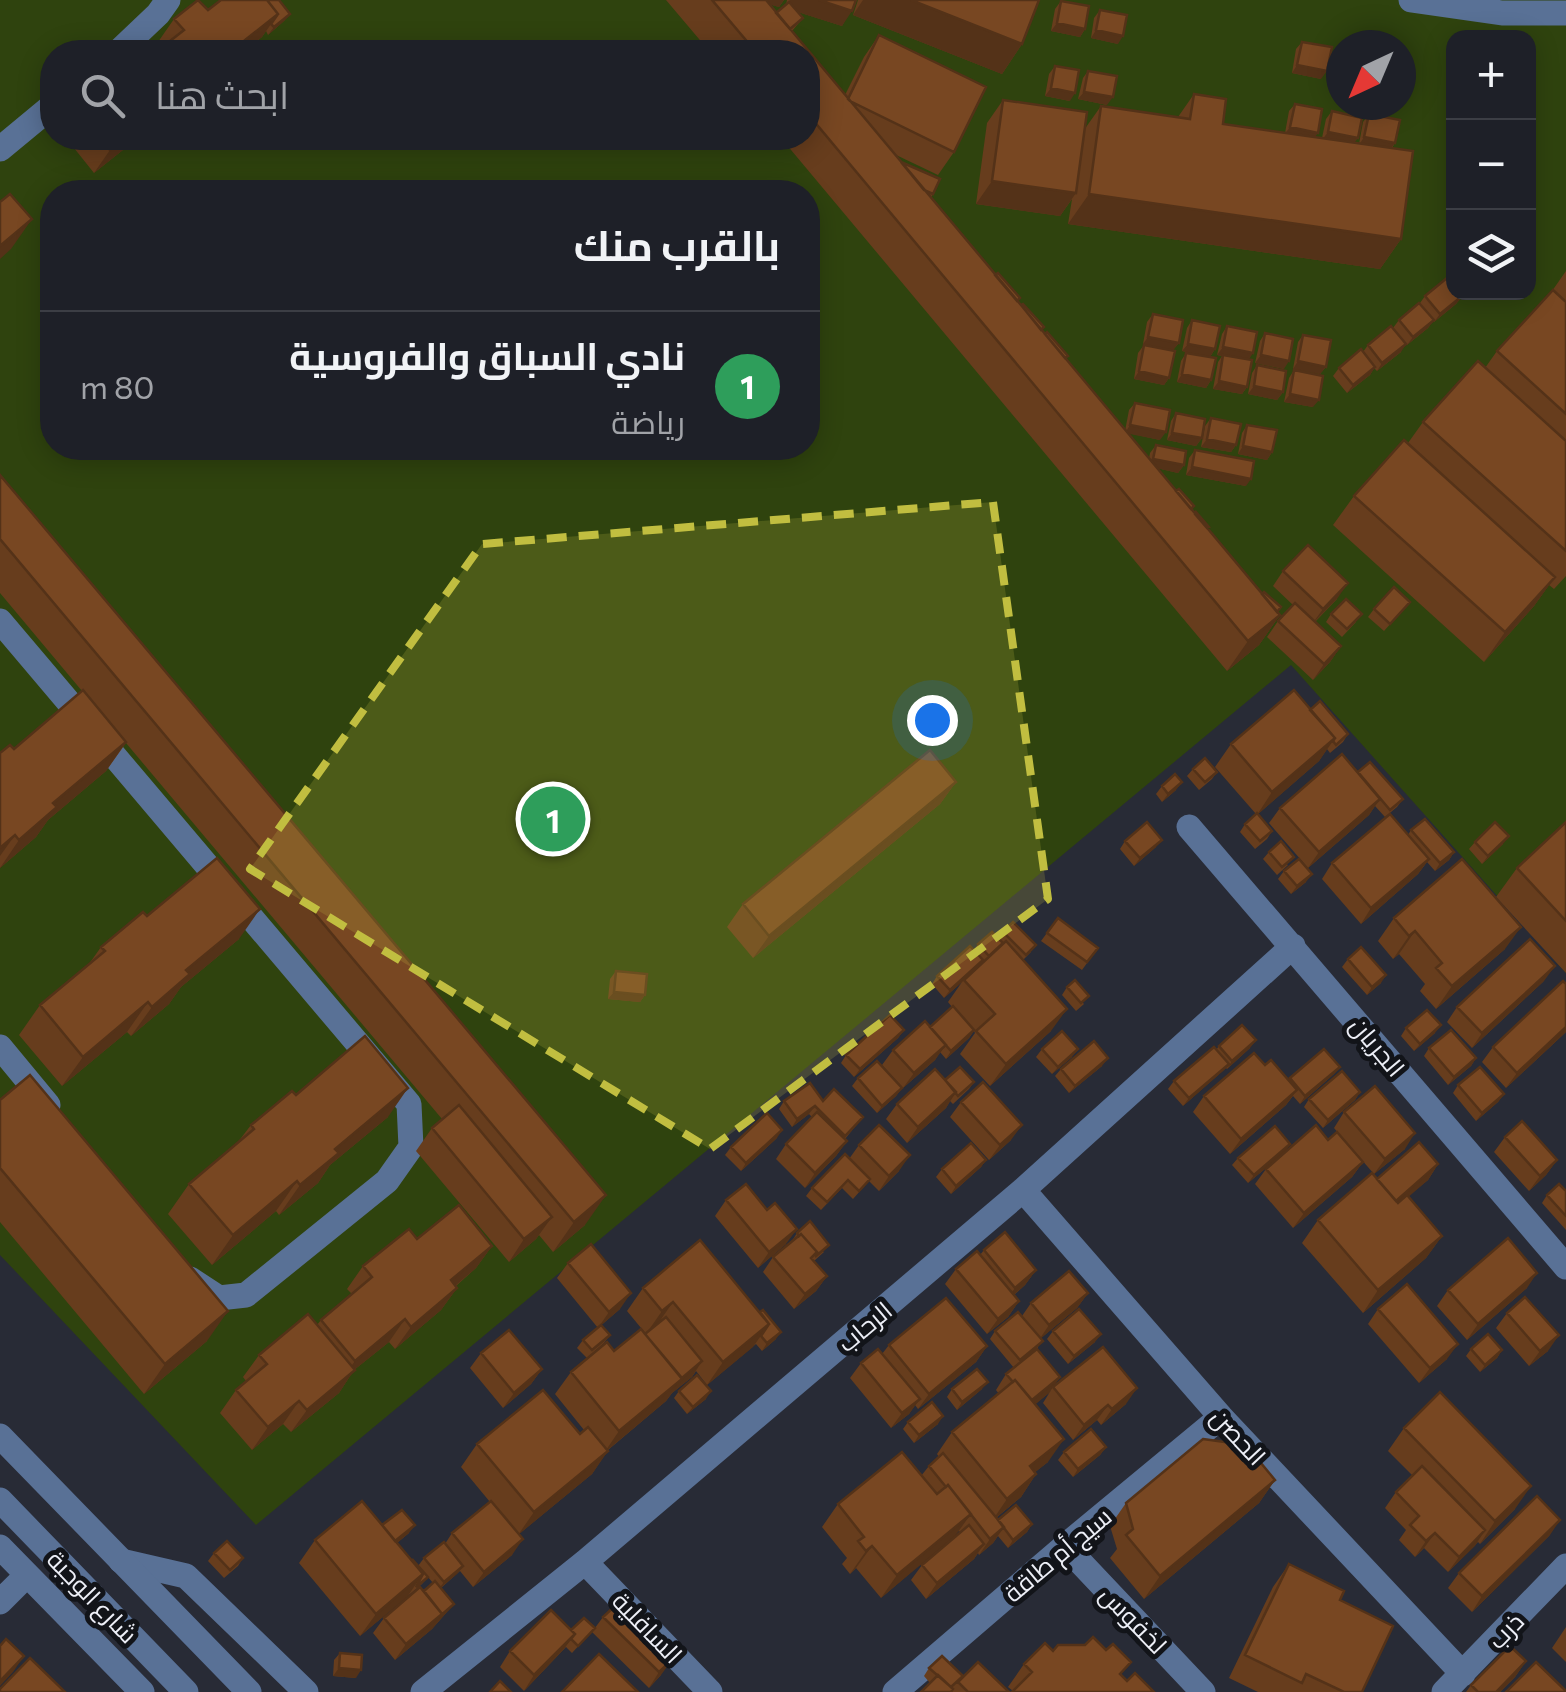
<!DOCTYPE html>
<html lang="ar">
<meta charset="utf-8">
<style>
:root{--surface:#1e2028;--page:#2b2d34;--text:#f1f3f6;--muted:#a1a3a8;--line:#3c3e45;--accent:#d93025}
body{margin:0;font-family:Commissioner,Cairo,sans-serif;background:var(--page);color:var(--text);direction:rtl}
.controls{position:absolute;right:30px;top:30px;display:grid;overflow:hidden;border-radius:20px;box-shadow:0 5px 25px #0003}
.controls button{width:90px;height:90px;display:grid;place-items:center;padding:0;border:0;border-bottom:2px solid var(--line);background:var(--surface);color:var(--text);font:50px sans-serif}
.compass{position:absolute;left:1326px;top:30px;width:90px;height:90px;border-radius:50%;background:var(--surface);box-shadow:0 5px 25px #0003;rotate:224deg}
.you{position:absolute;left:932px;top:720px;width:35px;height:35px;margin:-25px;border:8px solid #fff;border-radius:50%;background:#1a73e8;box-shadow:0 0 0 15px #1a73e833}
.badge{display:grid;place-items:center;width:65px;height:65px;border-radius:50%;background:var(--accent);color:#fff;font-size:32px;font-weight:700}
.pin{position:absolute;translate:-50% -50%;border:5px solid #fff;box-shadow:0 2px 10px #0006}
.list{margin:0;padding:0;list-style:none}
h2{display:flex;justify-content:space-between;align-items:center;height:130px;margin:0;padding:0 40px;font-size:42px}
h2 small{font-size:32px;font-weight:400;color:var(--muted)}
.list li{display:grid;grid-template-columns:65px 1fr auto;gap:30px;align-items:center;box-sizing:border-box;height:150px;padding:0 40px;border-top:2px solid var(--line)}
.list b{display:block;font-size:38px;white-space:nowrap}
.list p{margin:0;font-size:32px;white-space:nowrap;color:var(--muted)}
.list em{font-size:32px;font-style:normal;color:var(--muted)}
.icon{flex:none;width:55px;height:55px;fill:none;stroke:currentColor;stroke-width:2;stroke-linecap:round;stroke-linejoin:round}
.map{position:relative;flex:none;width:1566px;height:1692px;overflow:hidden;direction:ltr}
.search{position:absolute;background:var(--surface);box-shadow:0 5px 25px #0003;left:40px;top:40px;width:780px;height:110px;display:flex;align-items:center;gap:25px;box-sizing:border-box;padding:0 35px;border-radius:40px;color:var(--muted);font-size:38px}
.panel{position:absolute;background:var(--surface);box-shadow:0 5px 25px #0003;left:40px;top:180px;width:780px;height:280px;border-radius:40px;direction:rtl}
.map>svg:first-child{display:block}
.green{fill:#2f430e;fill-rule:evenodd}
.lines{fill:none;stroke-linecap:round;stroke-linejoin:round}
.minor{stroke:#597196;stroke-width:25}
.tertiary{stroke:#597196;stroke-width:25}
.wall{fill:#673d1d}
.shaded-wall{fill:#543218}
.building{fill:#784722;stroke:#543218;stroke-width:2.5}
.marked{fill:#c1be40;fill-opacity:0.2;stroke:#c1be40;stroke-width:8;stroke-dasharray:20 12;stroke-linejoin:round}
.labels{text-anchor:middle;dominant-baseline:central;stroke-width:10;stroke-linejoin:round;paint-order:stroke}
.street-label{font-size:25px;fill:#edeff7;stroke:#121419}
</style>
<div class="map">
<svg width="1566" height="1692" viewBox="0 0 1566 1692">
<rect width="100%" height="100%" fill="#282b36"/>
<path class="green" d="M0 0H1566V973L1291 665 256 1525 0 1255ZM1454 38H1528V292H1454ZM1341 45H1401V105H1341ZM52 52H808V138H52ZM52 192H808V448H52Z"/>
<g class="lines">
<path class="minor" d="M1411 0 1502 13H1566
M118 52 158 14 168 0
M0 149 52 106
M0 621 409 1104 411 1147 387 1181 246 1295 219 1298 190 1279
M1189 827 1566 1267
M0 1047 48 1105
M1023 1190 1221 1417 1463 1674
M1065 1546 1203 1692
M0 1547 142 1692
M121 1561 186 1576 306 1692
M585 1562 710 1692
M0 1602 27 1575
M423 1692 585 1562 1023 1190 1293 946
M895 1692 1065 1546 1221 1417
M1444 1692 1566 1566"/>
<path class="tertiary" d="M0 1436 249 1692
M0 1500 186 1692"/>
</g>
<path class="wall" d="M666 0H784L779 7 769 4 776 13 786 5 787 0H856L842 26 798 12 803 18 792 31 845 95 864 57 879 35 954 152 938 175 894 154 933 194 931 198 1125 431 1129 410 1135 403 1160 440 1128 433 1149 459 1150 453 1156 445 1184 465 1178 473 1157 468 1280 615 1259 645 1227 671 781 138H808V52H710Z
M858 0H1039L1022 44 1002 74 853 15Z
M1061 1 1085 29 1080 37 1051 31 1055 9Z
M208 10 290 14 284 21 268 35 266 31 262 37 243 52H156L163 47 158 42 174 19Z
M1100 10 1118 44 1091 38 1094 18Z
M1302 42 1321 79 1292 73 1296 49Z
M1339 47 1341 48V79L1330 77 1334 55Z
M1055 66 1070 101 1045 96 1049 74Z
M1088 71 1107 105 1078 99 1083 78Z
M1194 94 1223 124 1285 133 1289 111 1295 104 1315 137 1322 138 1326 119 1332 111 1355 143 1359 144 1363 122 1369 114 1395 143 1392 148 1401 239 1380 269 1068 224 1072 199 1060 216 976 204 987 123 1003 100 1084 130 1101 106 1178 117Z
M66 138H138L94 173Z
M1566 271V576L1554 589 1549 585 1534 606 1484 662 1333 525 1354 496 1408 443 1423 422 1485 368 1497 351 1552 291Z
M1454 272V292H1472L1462 300 1461 298 1456 304 1434 322 1433 321 1428 328 1407 345 1393 328 1399 320 1420 303 1425 296 1448 279Z
M1153 314 1179 343 1173 350 1143 344 1147 322Z
M1192 320 1215 349 1210 357 1182 351 1187 328Z
M1227 326 1249 359 1247 387 1242 394 1213 389 1218 362 1222 356 1217 355 1222 334Z
M1265 333 1284 369 1255 363 1260 341Z
M1303 335 1326 367 1320 374 1293 369 1298 342Z
M1144 345 1169 378 1164 385 1134 379 1138 353Z
M1368 345 1401 352 1377 371 1374 368 1370 375 1347 393 1333 376 1339 368 1363 352Z
M1186 353 1211 380 1206 388 1177 382 1181 361Z
M1257 365 1283 392 1277 400 1248 394 1252 373Z
M1294 370 1313 407 1284 402 1289 378Z
M1176 413 1202 438 1196 446 1167 440 1171 421Z
M1211 418 1236 445 1231 452 1201 447 1205 426Z
M1247 425 1272 452 1267 460 1238 454 1242 433Z
M1195 450 1246 486 1186 475 1189 458Z
M0 475 585 1225 553 1252 539 1235 536 1239 509 1262 416 1151 432 1128 442 1119 126 743 106 771 48 820 36 837 0 868V753L14 749 82 691 0 593Z
M1283 571 1337 599 1315 622 1341 646 1330 662 1313 680 1267 637 1278 621 1293 605 1273 586Z
M1410 602 1384 631 1368 617 1374 609Z
M1331 614 1356 622 1342 637 1326 622Z
M1310 710 1348 734 1343 742 1330 753 1327 749 1319 761 1258 814 1272 831 1267 839 1255 849 1240 832 1245 824 1256 814 1215 767 1231 744Z
M1193 769 1217 772 1212 779 1199 790 1187 776Z
M1358 773 1403 799 1397 807 1385 817 1375 806 1369 815 1308 868 1269 823 1280 808Z
M956 782 940 804 753 958 727 927 743 904Z
M1162 786 1176 790 1162 802 1156 794Z
M1566 822V973L1496 897 1517 868Z
M1411 830 1454 852 1449 860 1435 871 1427 862 1418 874 1361 924 1322 879 1332 863 1408 835Z
M1125 841 1156 847 1134 866 1120 849Z
M1475 842 1503 844 1482 864 1469 849Z
M1269 852 1288 865 1277 875 1263 859Z
M1284 871 1306 882 1291 894 1278 879Z
M147 916 239 939 181 987 169 1004 131 1036 127 1032 62 1086 19 1035 40 1005 89 964 101 947Z
M1058 918 1098 948 1082 970 1041 941Z
M1394 918 1505 949 1436 1009 1420 991 1425 984 1399 954 1393 959 1378 941Z
M1003 932 1031 952 1023 960 1051 1031 990 1086 960 1054 975 1033 974 1031 969 1038 946 1059 940 1052 935 1060 903 1088 882 1065 893 1050 930 1027 952 1007 948 1002 962 982 944 998 932 984 937 976 974 950 978 944 999 939Z
M1348 959 1381 983 1367 995 1342 967Z
M616 971 645 995 640 1002 608 999 610 979Z
M1544 981 1472 1048 1447 1022 1457 1007Z
M1067 987 1084 1004 1076 1011 1062 995Z
M1406 1028 1435 1033 1414 1051 1401 1036Z
M904 1030 898 1038 854 1077 841 1063 846 1055Z
M1566 1032 1506 1088 1482 1062 1493 1047Z
M1219 1046 1250 1048 1227 1069 1226 1068 1183 1106 1168 1089 1174 1081 1216 1050Z
M1429 1048 1476 1058 1471 1066 1448 1085 1424 1056Z
M1042 1049 1072 1057 1052 1074 1036 1057Z
M1324 1049 1340 1067 1334 1074 1300 1104 1293 1096 1286 1105 1230 1154 1193 1112 1204 1096 1265 1065 1288 1080Z
M1102 1066 1069 1093 1055 1076 1061 1069Z
M858 1078 902 1088 896 1096 877 1113 852 1086Z
M945 1080 974 1082 969 1089 953 1104 950 1101 946 1108 907 1143 886 1119 897 1104Z
M1458 1085 1504 1094 1498 1102 1476 1121 1453 1093Z
M1360 1092 1355 1100 1323 1128 1304 1107 1309 1099Z
M296 1095 388 1117 330 1165 318 1183 279 1215 276 1211 212 1265 168 1214 189 1184 238 1142 251 1125Z
M0 1100 207 1341 144 1394 0 1222Z
M784 1101H823L863 1117 845 1139 847 1141 836 1156 805 1188 776 1159 786 1144 812 1117 809 1114 792 1127 779 1109Z
M961 1102 1011 1140 989 1160 950 1117Z
M1344 1112 1405 1149 1374 1174 1334 1128Z
M1505 1137 1557 1160 1546 1175 1529 1191 1494 1152Z
M777 1138 741 1171 725 1155 731 1147Z
M1328 1140 1363 1162 1352 1177 1293 1228 1255 1184 1266 1169Z
M1290 1144 1285 1152 1248 1183 1232 1165 1238 1158Z
M859 1145 899 1171 879 1191 869 1181 853 1199 842 1188 821 1210 806 1196 812 1188 849 1159Z
M986 1160 981 1167 951 1194 936 1177 942 1169Z
M1438 1164 1428 1180 1408 1196 1442 1236 1426 1258 1363 1313 1302 1243 1318 1220 1377 1179Z
M1566 1191V1230L1542 1203 1547 1195Z
M726 1200 767 1210 786 1244 758 1268 715 1216Z
M797 1233 824 1252 814 1261 827 1276 816 1291 794 1309 763 1272 773 1257 792 1241Z
M417 1239 492 1246 476 1268 456 1286 457 1288 441 1310 395 1349 389 1342 354 1370 339 1393 291 1432 283 1424 252 1450 220 1413 236 1390 246 1381 243 1377 259 1355 317 1325 321 1320 352 1294 347 1289 363 1266Z
M984 1250 1036 1270 1025 1285 1014 1295 1019 1301 1008 1317 987 1334 945 1284 956 1269 980 1255Z
M568 1263 620 1309 599 1327 610 1335 604 1343 587 1358 577 1348 583 1340 598 1328 557 1278Z
M643 1288 776 1339 762 1351 756 1344 707 1385 696 1371 692 1377 672 1393 666 1401 608 1450 592 1474 519 1534 512 1555 473 1587 460 1571 441 1588 454 1604 432 1629 395 1660 373 1633 384 1618 433 1583 428 1577 422 1584 360 1636 299 1563 315 1540 382 1525 409 1533 397 1543 418 1566 424 1558 445 1544 452 1533 490 1502 461 1467 477 1444 580 1434 584 1430 555 1394 571 1372 646 1334 627 1311Z
M1527 1288 1467 1340 1437 1306 1448 1290Z
M1088 1293 1077 1308 1041 1338 1037 1350 1060 1377 1049 1393 1035 1404 1048 1462 1035 1472 1036 1474 1021 1497 996 1518 998 1520 1032 1524 1027 1532 1008 1548 998 1536 993 1543 979 1555 978 1553 974 1559 926 1599 911 1580 922 1565 960 1532 959 1531 881 1598 856 1568 850 1574 842 1564 847 1558 822 1527 838 1504 921 1476 929 1466 939 1457 937 1454 952 1432 999 1394 996 1390 1006 1374 1014 1368 990 1339 995 1331 1022 1316 1031 1303Z
M1378 1309 1447 1359 1419 1383 1368 1324Z
M1507 1313 1548 1351 1529 1366 1496 1328Z
M1053 1331 1095 1342 1068 1364 1047 1339Z
M889 1345 987 1346 976 1362 918 1409 915 1405 909 1414 891 1428 850 1378 861 1363 882 1354Z
M1471 1349 1502 1350 1497 1358 1480 1372 1466 1356Z
M481 1353 542 1369 531 1384 503 1408 470 1368Z
M1053 1387 1126 1404 1101 1425 1097 1420 1073 1440 1043 1403Z
M952 1389H982L957 1410 947 1397Z
M679 1391 706 1399 687 1414 674 1398Z
M908 1422 938 1424 914 1443 903 1429Z
M1404 1428 1515 1509 1480 1544 1478 1542 1448 1572 1424 1548 1415 1557 1399 1540 1406 1530 1385 1508 1396 1492 1413 1476 1388 1451Z
M1106 1447 1100 1455 1073 1477 1058 1460 1064 1452Z
M1275 1480 1259 1503 1144 1599 1110 1558 1117 1549 1110 1526 1126 1503Z
M1550 1535 1472 1612 1448 1588 1459 1573Z
M214 1553 243 1558 238 1566 224 1578 208 1561Z
M1289 1564 1340 1600 1362 1692H1258L1229 1678 1273 1587Z
M616 1605 661 1675 649 1688 592 1632 603 1617Z
M1566 1627V1662L1552 1648Z
M595 1628 572 1653 566 1647 524 1691 500 1667 510 1651 571 1630Z
M1053 1651 1122 1676 1127 1681 1013 1691 1008 1687 1024 1664Z
M340 1653 356 1678 333 1676 334 1660Z
M1526 1661 1515 1677 1500 1692H1466L1471 1685Z
M929 1668 963 1676 1009 1692H921L930 1683 924 1676Z"/>
<path class="shaded-wall" d="M760 0H784L779 7 759 2Z
M790 0H819L852 11 842 26 785 8Z
M863 0H911L1022 44 1002 74 853 15Z
M278 14 262 37 243 52H230Z
M290 14 284 21 268 35 274 27Z
M1057 23 1085 29 1080 37 1051 31Z
M1096 30 1123 36 1118 44 1091 38Z
M1297 65 1327 71 1321 79 1292 73Z
M1335 69 1341 70V79L1330 77Z
M1051 88 1075 93 1070 101 1045 96Z
M1084 92 1113 97 1107 105 1078 99Z
M1290 127 1318 133 1312 141 1284 135Z
M1328 132 1358 138 1352 146 1322 140Z
M1364 137 1395 143 1389 151 1359 145Z
M125 138H138L94 173 110 150Z
M992 181 1076 193 1060 216 976 204Z
M1089 194 1401 239 1380 269 1068 224Z
M32 219 11 249 0 259V246Z
M1462 296 1456 304 1434 322 1440 314Z
M1434 320 1428 328 1407 345 1413 337Z
M1148 337 1179 343 1173 350 1143 344Z
M1188 344 1215 349 1210 357 1182 351Z
M1406 344 1401 352 1377 371 1382 363Z
M1223 347 1253 353 1248 361 1217 355Z
M1261 355 1289 361 1284 369 1255 363Z
M1298 361 1326 367 1320 374 1293 369Z
M1375 367 1370 375 1347 393 1353 385Z
M1139 371 1169 378 1164 385 1134 379Z
M1182 374 1211 380 1206 388 1177 382Z
M1219 381 1247 387 1242 394 1213 389Z
M1254 386 1283 392 1277 400 1248 394Z
M1290 394 1319 400 1313 407 1284 402Z
M1130 425 1166 432 1160 440 1125 433Z
M1172 433 1202 438 1196 446 1167 440Z
M1207 439 1236 445 1231 452 1201 447Z
M1243 446 1272 452 1267 460 1238 454Z
M1153 459 1184 465 1178 473 1147 466Z
M1192 467 1251 479 1246 486 1186 475Z
M1555 577 1534 606 1484 662 1505 632Z
M1348 583 1337 599 1312 624 1323 609Z
M1280 615 1259 645 1227 671 1248 641Z
M1341 646 1330 662 1313 680 1324 664Z
M1335 738 1319 761 1257 815 1272 792Z
M126 742 106 771 48 820 36 837 0 868 19 840 53 803Z
M956 782 940 804 753 958 769 936Z
M1182 782 1176 790 1162 802 1168 794Z
M1380 799 1369 815 1308 868 1319 852Z
M15 835 0 856V848Z
M1509 836 1503 844 1482 864 1488 856Z
M1162 840 1156 847 1134 866 1140 858Z
M1454 852 1449 860 1435 871 1440 863Z
M1429 859 1418 874 1361 924 1371 908Z
M1312 874 1306 882 1291 894 1297 886Z
M260 909 239 939 181 987 169 1004 131 1036 152 1007 186 970Z
M1521 927 1505 949 1436 1009 1452 986Z
M1415 931 1399 954 1393 959 1409 936Z
M983 960 978 968 944 998 950 990Z
M1555 966 1544 981 1472 1048 1482 1033Z
M1386 975 1381 983 1367 995 1372 987Z
M614 992 645 995 640 1002 608 999Z
M148 1002 127 1032 62 1086 83 1057Z
M1067 1009 1051 1031 990 1086 1006 1064Z
M1441 1025 1435 1033 1414 1051 1420 1044Z
M1566 1027V1032L1506 1088 1517 1073Z
M904 1030 898 1038 854 1077 860 1069Z
M974 1030 969 1038 946 1059 951 1051Z
M1256 1040 1250 1048 1227 1069 1232 1061Z
M946 1045 935 1060 903 1088 914 1073Z
M1078 1049 1072 1057 1052 1074 1058 1067Z
M1108 1058 1102 1066 1069 1093 1075 1086Z
M1476 1058 1471 1066 1448 1085 1454 1077Z
M1229 1064 1223 1071 1183 1106 1189 1098Z
M1340 1067 1334 1074 1300 1104 1305 1096Z
M408 1088 388 1117 330 1165 318 1183 279 1215 300 1185 335 1149Z
M902 1088 896 1096 877 1113 882 1106Z
M1297 1090 1286 1105 1230 1154 1241 1139Z
M956 1092 946 1108 907 1143 918 1127Z
M1360 1092 1355 1100 1323 1128 1328 1120Z
M1504 1094 1498 1102 1476 1121 1482 1113Z
M815 1106 809 1114 792 1127 797 1119Z
M1022 1125 1011 1140 989 1160 1000 1145Z
M782 1130 777 1138 741 1171 746 1163Z
M1415 1133 1405 1149 1374 1174 1385 1159Z
M847 1141 836 1156 805 1188 815 1173Z
M1290 1144 1285 1152 1248 1183 1254 1175Z
M910 1155 899 1171 879 1191 889 1176Z
M986 1160 981 1167 951 1194 956 1186Z
M1557 1160 1546 1175 1529 1191 1540 1176Z
M1363 1162 1352 1177 1293 1228 1304 1213Z
M1438 1164 1428 1180 1384 1218 1395 1202Z
M297 1181 276 1211 212 1265 233 1235Z
M606 1195 585 1225 553 1252 574 1222Z
M552 1217 536 1239 509 1262 524 1239Z
M797 1229 786 1244 758 1268 769 1252Z
M1442 1236 1426 1258 1363 1313 1378 1290Z
M492 1246 476 1268 435 1303 451 1280Z
M1036 1270 1025 1285 1004 1303 1015 1288Z
M1537 1273 1527 1288 1467 1340 1478 1324Z
M827 1276 816 1291 794 1309 805 1294Z
M457 1288 441 1310 395 1349 411 1327Z
M631 1293 620 1309 598 1328 609 1312Z
M1088 1293 1077 1308 1039 1340 1049 1325Z
M1019 1301 1008 1317 987 1334 998 1319Z
M673 1302 657 1325 646 1334 662 1311Z
M228 1311 207 1341 144 1394 165 1364Z
M405 1319 389 1342 354 1370 339 1393 291 1432 307 1410 339 1383 355 1361Z
M769 1324 753 1347 707 1385 723 1362Z
M781 1332 776 1339 762 1351 767 1343Z
M1101 1334 1095 1342 1068 1364 1074 1356Z
M1559 1335 1548 1351 1529 1366 1540 1351Z
M1458 1344 1447 1359 1419 1383 1430 1368Z
M987 1346 976 1362 918 1409 929 1394Z
M1502 1350 1497 1358 1480 1372 1485 1365Z
M702 1361 692 1377 672 1393 666 1401 604 1453 619 1431Z
M542 1369 531 1384 503 1408 514 1393Z
M1060 1377 1049 1393 1019 1418 1030 1402Z
M988 1382 982 1389 957 1410 962 1402Z
M1137 1388 1126 1404 1101 1425 1112 1409Z
M711 1391 706 1399 687 1414 693 1407Z
M920 1399 909 1414 891 1428 902 1413Z
M299 1401 283 1424 252 1450 268 1427Z
M1108 1405 1097 1420 1073 1440 1084 1425Z
M943 1416 938 1424 914 1443 919 1435Z
M1064 1439 1048 1462 1014 1489 1030 1466Z
M1106 1447 1100 1455 1073 1477 1078 1469Z
M608 1451 592 1474 518 1535 534 1512Z
M1036 1474 1021 1497 992 1521 1007 1499Z
M1275 1480 1259 1503 1144 1599 1160 1576Z
M1531 1486 1515 1509 1480 1544 1495 1521Z
M971 1514 955 1536 881 1598 897 1575Z
M1560 1520 1550 1535 1472 1612 1482 1596Z
M1032 1524 1027 1532 1008 1548 1013 1540Z
M415 1525 409 1533 386 1552 391 1544Z
M1004 1527 993 1543 979 1555 990 1539Z
M1485 1530 1475 1546 1448 1572 1459 1557Z
M1435 1533 1424 1548 1415 1557 1426 1541Z
M523 1539 512 1555 473 1587 484 1572Z
M984 1544 974 1559 926 1599 937 1583Z
M872 1546 856 1568 850 1574 866 1551Z
M463 1566 457 1574 438 1590 444 1582Z
M423 1574 407 1597 360 1636 376 1614Z
M454 1604 432 1629 395 1660 406 1644Z
M575 1634 564 1649 524 1691 534 1675Z
M24 1656 13 1672 0 1686V1681Z
M672 1660 661 1675 649 1688 659 1672Z
M1526 1661 1515 1677 1500 1692H1496Z
M339 1668 361 1670 356 1678 333 1676Z"/>
<path class="building" d="M198 0 208 10 221 0H267L278 14 230 52H156L184 30 174 19Z
M267 0H279L290 14 274 27 271 24 278 14Z
M712 0H766L1280 615 1248 641 808 114V52H756Z
M819 0H856L852 11Z
M911 0H1039L1022 44Z
M1061 1 1089 6 1085 29 1057 23Z
M789 2 803 18 790 29 776 13Z
M1100 10 1127 15 1123 36 1096 30Z
M879 35 986 87 954 152 850 101 848 99Z
M1302 42 1332 47 1327 71 1297 65Z
M1339 47 1341 48V70L1335 69Z
M1401 57 1407 58 1402 81H1401Z
M1055 66 1079 70 1075 93 1051 88Z
M1088 71 1117 76 1113 97 1084 92Z
M1194 94 1226 99 1223 124 1413 151 1401 239 1089 194 1101 106 1190 119Z
M1003 100 1087 112 1076 193 992 181Z
M1295 104 1322 109 1318 133 1290 127Z
M1332 111 1362 118 1358 138 1328 132Z
M1369 114 1400 120 1395 143 1364 137Z
M100 138H125L110 150Z
M901 162 940 179 933 194 924 190Z
M10 194 32 219 0 246V202Z
M998 273 1020 298 1017 301 995 275Z
M1447 278 1454 286V292H1459L1462 296 1440 314 1425 296Z
M1553 290 1566 302V414L1497 351Z
M1419 303 1434 320 1413 337 1399 320Z
M1023 304 1044 327 1041 330 1021 305Z
M1153 314 1183 320 1179 343 1148 337Z
M1192 320 1220 326 1215 349 1188 344Z
M1227 326 1257 332 1253 353 1223 347Z
M1391 326 1406 344 1382 363 1368 345Z
M1047 332 1068 356 1065 358 1045 334Z
M1265 333 1293 339 1289 361 1261 355Z
M1303 335 1331 340 1326 367 1298 361Z
M1144 345 1175 351 1169 378 1139 371Z
M1361 349 1375 367 1353 385 1339 368Z
M1186 353 1216 358 1211 380 1182 374Z
M1223 355 1252 360 1247 387 1219 381Z
M1478 361 1566 441V551L1423 422Z
M1257 365 1286 371 1283 392 1254 386Z
M1294 370 1323 376 1319 400 1290 394Z
M1135 403 1170 410 1166 432 1130 425Z
M1176 413 1205 419 1202 438 1172 433Z
M1211 418 1241 424 1236 445 1207 439Z
M1247 425 1277 430 1272 452 1243 446Z
M1404 440 1555 577 1505 632 1354 496Z
M1156 445 1186 451 1184 465 1153 459Z
M1195 450 1254 461 1251 479 1192 467Z
M0 475 606 1195 574 1222 0 539Z
M1179 489 1194 506 1191 509 1176 491Z
M1196 512 1209 527 1207 528 1195 514Z
M1308 545 1348 583 1323 609 1283 571Z
M1394 587 1410 602 1390 624 1374 609Z
M1264 592 1281 607 1277 612 1262 594Z
M1346 599 1362 614 1347 629 1331 614Z
M1295 603 1341 646 1324 664 1278 621Z
M83 690 126 742 53 803 57 807 19 840 15 835 0 848V753L10 745 14 749Z
M1294 690 1335 738 1272 792 1231 744Z
M1320 701 1348 734 1336 745 1333 741 1335 738 1310 710Z
M930 750 956 782 769 936 743 904Z
M1342 754 1380 799 1319 852 1280 808Z
M1205 758 1217 772 1205 782 1193 769Z
M1370 762 1403 799 1390 810 1358 772Z
M1175 774 1182 782 1168 794 1162 786Z
M1257 813 1272 831 1260 841 1245 824Z
M1390 814 1429 859 1371 908 1332 863Z
M1425 819 1454 852 1440 863 1411 830Z
M1147 822 1162 840 1140 858 1125 841Z
M1495 822 1509 836 1488 856 1475 842Z
M1566 822V921L1517 868Z
M1281 841 1294 857 1282 867 1269 852Z
M217 858 260 909 186 970 190 974 152 1007 148 1002 83 1057 40 1005 105 951 101 947 143 912 147 916Z
M1299 859 1312 874 1297 886 1284 871Z
M1462 859 1521 927 1452 986 1436 968 1442 963 1415 931 1409 936 1394 918Z
M1058 918 1098 948 1087 962 1047 933Z
M1013 922 1036 945 1026 955 1003 932Z
M992 932 1003 943 989 956 978 944Z
M1530 939 1555 966 1482 1033 1457 1007Z
M1006 941 1067 1009 1006 1064 976 1031 995 1014 964 980Z
M970 946 983 960 950 990 937 976Z
M1361 947 1386 975 1372 987 1348 959Z
M616 971 647 974 645 995 614 992Z
M1075 980 1089 996 1081 1003 1067 987Z
M1563 981 1566 984V1027L1517 1073 1493 1047Z
M953 1006 974 1030 951 1051 930 1027Z
M1427 1010 1441 1025 1420 1044 1406 1028Z
M890 1015 904 1030 860 1069 846 1055Z
M925 1021 946 1045 914 1073 893 1050Z
M1242 1025 1256 1040 1232 1061 1219 1046Z
M1451 1030 1476 1058 1454 1077 1429 1048Z
M1062 1031 1078 1049 1058 1067 1042 1049Z
M365 1036 408 1088 335 1149 339 1153 300 1185 297 1181 233 1235 189 1184 254 1129 251 1125 292 1091 296 1095Z
M1094 1041 1108 1058 1075 1086 1061 1069Z
M1214 1047 1229 1064 1189 1098 1174 1081Z
M1324 1049 1340 1067 1305 1096 1290 1078Z
M1254 1053 1265 1065 1271 1060 1297 1090 1241 1139 1204 1096Z
M877 1061 902 1088 882 1106 858 1078Z
M960 1067 974 1082 958 1096 945 1080Z
M1480 1067 1504 1094 1482 1113 1458 1085Z
M935 1069 956 1092 918 1127 897 1104Z
M1342 1071 1360 1092 1328 1120 1309 1099Z
M30 1075 228 1311 165 1364 0 1168V1100Z
M983 1082 1022 1125 1000 1145 961 1102Z
M810 1083 823 1101 834 1089 863 1117 845 1136 815 1106 797 1119 784 1101Z
M1375 1086 1415 1133 1385 1159 1344 1112Z
M459 1105 552 1217 524 1239 432 1128Z
M817 1112 847 1141 815 1173 786 1144Z
M767 1113 782 1130 746 1163 731 1147Z
M1522 1121 1557 1160 1540 1176 1505 1137Z
M879 1125 910 1155 889 1176 859 1145Z
M1316 1125 1328 1140 1337 1132 1363 1162 1304 1213 1266 1169Z
M1275 1126 1290 1144 1254 1175 1238 1158Z
M1419 1142 1438 1164 1396 1201 1377 1179Z
M971 1143 986 1160 956 1186 942 1169Z
M845 1154 870 1179 859 1191 848 1180 827 1202 812 1188Z
M1372 1173 1398 1203 1407 1195 1442 1236 1378 1290 1318 1220Z
M746 1184 767 1210 775 1203 797 1229 769 1252 726 1200Z
M1559 1184 1566 1191V1216L1547 1195Z
M459 1205 492 1246 451 1280 457 1288 411 1327 405 1319 355 1361 321 1320 372 1277 363 1266 409 1229 417 1239Z
M810 1221 829 1245 816 1256 815 1254 817 1252 801 1234 799 1236 797 1233Z
M1005 1232 1036 1270 1015 1288 984 1250Z
M801 1234 817 1252 811 1258 827 1276 805 1294 773 1257Z
M1508 1238 1537 1273 1478 1324 1448 1290Z
M700 1240 769 1324 723 1362 673 1302 662 1311 643 1288Z
M591 1244 631 1293 609 1312 568 1263Z
M977 1251 1019 1301 998 1319 956 1269Z
M1069 1271 1088 1293 1049 1325 1031 1303Z
M1407 1284 1458 1344 1430 1368 1378 1309Z
M1525 1297 1559 1335 1540 1351 1507 1313Z
M946 1298 987 1346 929 1394 889 1345Z
M1079 1309 1101 1334 1074 1356 1053 1331Z
M763 1310 781 1332 767 1343 761 1336 769 1324 760 1312Z
M1018 1312 1043 1341 1020 1360 995 1331Z
M308 1314 355 1370 307 1410 299 1401 268 1427 236 1390 267 1364 259 1355Z
M666 1317 702 1361 682 1378 645 1334Z
M601 1325 610 1335 592 1350 583 1340Z
M641 1329 682 1379 619 1431 571 1372 607 1342 614 1351Z
M509 1330 542 1369 514 1393 481 1353Z
M1488 1334 1502 1350 1485 1365 1471 1349Z
M1103 1347 1137 1388 1112 1409 1108 1405 1084 1425 1053 1387Z
M878 1349 920 1399 902 1413 861 1363Z
M1037 1349 1060 1377 1032 1400 1015 1380 1013 1382 1006 1374Z
M977 1369 988 1382 962 1402 952 1389Z
M697 1375 711 1391 693 1407 679 1391Z
M1015 1380 1064 1439 1030 1466 1036 1474 1007 1499 952 1432Z
M543 1390 580 1434 588 1427 608 1451 534 1512 477 1444Z
M1440 1392 1531 1486 1495 1521 1404 1428Z
M932 1402 943 1416 919 1435 908 1422Z
M1091 1429 1106 1447 1078 1469 1064 1452Z
M1203 1439 1246 1445 1275 1480 1160 1576 1126 1535 1133 1529 1126 1503Z
M902 1452 937 1494 948 1485 971 1514 897 1575 872 1546 866 1551 858 1541 864 1537 838 1504Z
M943 1453 1004 1527 990 1539 948 1485 946 1487 929 1466Z
M1422 1466 1485 1530 1459 1557 1435 1533 1426 1541 1410 1525 1419 1516 1396 1492Z
M1537 1496 1560 1520 1482 1596 1459 1573Z
M362 1501 423 1574 376 1614 315 1540Z
M491 1501 523 1539 484 1572 452 1533Z
M1016 1505 1032 1524 1013 1540 998 1520Z
M402 1510 415 1525 395 1541 382 1525Z
M969 1525 984 1544 937 1583 922 1565Z
M227 1541 243 1558 230 1570 214 1553Z
M444 1542 463 1566 444 1582 424 1558Z
M412 1559 428 1577 416 1587 423 1574Z
M1289 1564 1344 1591 1340 1600 1393 1626 1362 1692H1344L1306 1674 1302 1683 1245 1655Z
M435 1581 454 1604 439 1617 442 1614 424 1591Z
M420 1587 442 1614 406 1644 384 1618Z
M616 1605 672 1660 659 1672 603 1617Z
M551 1610 575 1634 534 1675 510 1651Z
M584 1618 595 1628 578 1646 571 1639 575 1634 571 1630Z
M1093 1637 1106 1650 1113 1644 1131 1662 1120 1674 1127 1681 1135 1673 1154 1692H1012L1032 1672 1024 1664 1045 1643 1053 1651 1058 1645H1085Z
M6 1639 24 1656 0 1681V1646Z
M1510 1646 1526 1661 1496 1692H1478L1471 1685Z
M340 1653 362 1655 361 1670 339 1668Z
M599 1654 638 1692H562Z
M942 1656 963 1676 951 1687 929 1668Z
M30 1658 65 1692H0V1689Z
M978 1662 1009 1692H968L958 1682Z
M1536 1662 1566 1691V1692H1506Z
M938 1675 953 1689 951 1692H921Z
M500 1681 511 1692H490Z"/>
<path class="marked" d="M993 502 1048 899 710 1149 250 869 482 544Z"/>
<g class="labels">
<g class="street-label">
<text transform="translate(1378 1046) rotate(50)">الجريان</text>
<text transform="translate(864 1326) rotate(-40)">الرحاب</text>
<text transform="translate(1239 1436) rotate(47)">الحصن</text>
<text transform="translate(1057 1554) rotate(-40)">سيج أم طاقة</text>
<text transform="translate(93 1596) rotate(46)">شارع الوجبة</text>
<text transform="translate(1134 1619) rotate(46)">لخفوس</text>
<text transform="translate(648 1627) rotate(46)">السافلية</text>
<text transform="translate(1505 1630) rotate(-46)">ذرب</text>
</g>
</g>
</svg>
<div class="controls">
<button>+</button>
<button>−</button>
<button><svg class="icon" aria-label="layers" viewBox="0 0 24 24"><path d="M12 4l9 5-9 5-9-5zM3 14l9 5 9-5"/></svg></button>
</div>
<svg class="compass" viewBox="-18 -18 36 36"><path d="M0-13l5 13h-10z" fill="#e53935"/><path d="M0 13l5-13h-10z" fill="#a1a3a8"/></svg>
<div class="you"></div>
<div class="pin badge" style="left:553px;top:819px;background:#2e9e5b">1</div>
<div class="search"><svg class="icon" aria-label="search" viewBox="0 0 24 24"><circle cx="10" cy="10" r="6"/><path d="M15 15l6 6"/></svg>ابحث هنا</div>
<section class="panel">
<h2>بالقرب منك<small></small></h2>
<ul class="list">
<li><span class="badge" style="background:#2e9e5b">1</span><div><b>نادي السباق والفروسية</b><p>رياضة</p></div><em>80 m</em></li>
</ul>
</section>
</div>
